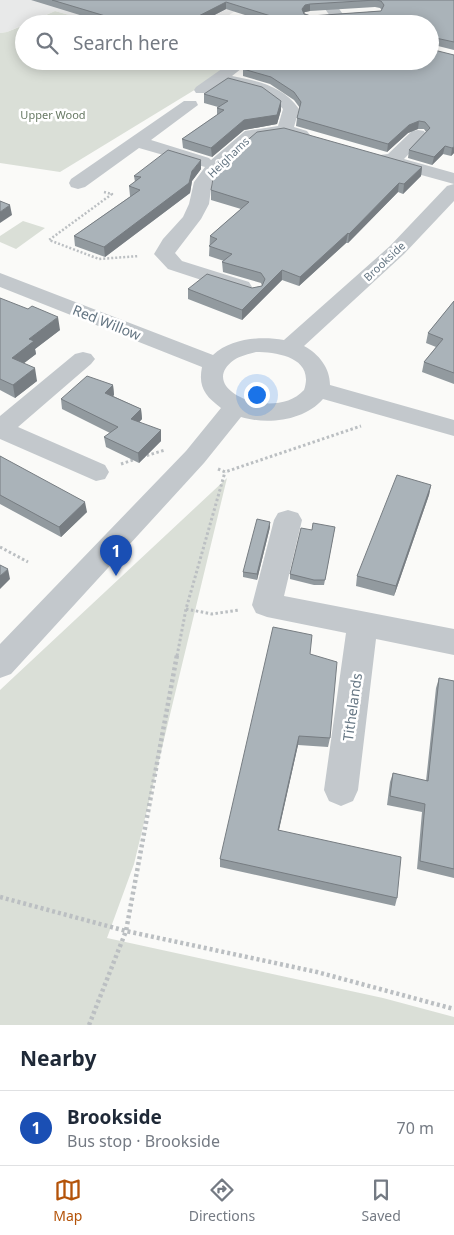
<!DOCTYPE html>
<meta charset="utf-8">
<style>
:root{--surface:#fff;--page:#f6f6f7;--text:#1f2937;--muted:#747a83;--line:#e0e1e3;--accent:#b45309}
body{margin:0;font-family:"Noto Sans",sans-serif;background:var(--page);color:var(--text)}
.you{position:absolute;left:256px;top:394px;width:18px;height:18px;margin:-12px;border:4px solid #fff;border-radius:50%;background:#1a73e8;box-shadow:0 0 0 8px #1a73e833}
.badge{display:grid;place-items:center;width:32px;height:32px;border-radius:50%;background:var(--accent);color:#fff;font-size:16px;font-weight:700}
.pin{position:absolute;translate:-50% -41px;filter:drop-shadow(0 1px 2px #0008)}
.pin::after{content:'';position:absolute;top:26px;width:18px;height:15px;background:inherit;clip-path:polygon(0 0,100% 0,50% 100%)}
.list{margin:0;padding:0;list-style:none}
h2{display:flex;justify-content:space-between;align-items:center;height:65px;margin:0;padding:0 20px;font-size:21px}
h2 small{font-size:16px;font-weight:400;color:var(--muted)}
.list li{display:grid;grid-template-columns:32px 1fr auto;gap:15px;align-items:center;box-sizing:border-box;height:75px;padding:0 20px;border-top:1px solid var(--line)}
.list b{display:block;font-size:19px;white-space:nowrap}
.list p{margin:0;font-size:16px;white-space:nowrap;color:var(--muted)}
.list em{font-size:16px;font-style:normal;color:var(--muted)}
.icon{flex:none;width:28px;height:28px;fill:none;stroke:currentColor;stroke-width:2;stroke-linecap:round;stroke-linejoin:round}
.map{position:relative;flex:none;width:454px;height:1025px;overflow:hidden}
.search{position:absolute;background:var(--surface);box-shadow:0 2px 12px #0003;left:15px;right:15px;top:15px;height:55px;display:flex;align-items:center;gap:12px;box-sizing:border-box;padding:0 18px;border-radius:28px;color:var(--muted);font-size:19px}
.sheet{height:140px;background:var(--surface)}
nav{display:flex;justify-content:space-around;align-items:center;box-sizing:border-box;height:70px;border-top:1px solid var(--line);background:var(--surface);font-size:14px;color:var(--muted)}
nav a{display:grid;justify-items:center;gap:2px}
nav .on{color:var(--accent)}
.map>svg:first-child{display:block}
.built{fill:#e8e9e9}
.green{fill:#dadfd7}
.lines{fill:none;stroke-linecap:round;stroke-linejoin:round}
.path-far2{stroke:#bbbfc2;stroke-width:2.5;stroke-dasharray:2 2;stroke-linecap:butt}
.path-far1{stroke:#bbbfc2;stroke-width:3;stroke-dasharray:2.5 2.5;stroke-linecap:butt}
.path{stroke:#bbbfc2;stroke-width:4.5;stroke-dasharray:3 3;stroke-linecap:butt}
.minor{fill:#c3c8cc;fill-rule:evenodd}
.wall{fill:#929a9f;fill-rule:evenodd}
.shaded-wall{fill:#777d82}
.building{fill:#aab3b9;stroke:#777d82;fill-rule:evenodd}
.labels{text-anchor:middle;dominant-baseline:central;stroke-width:5;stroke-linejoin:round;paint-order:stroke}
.far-park-label{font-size:11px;fill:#687a64;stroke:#fff}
.far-street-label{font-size:11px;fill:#657683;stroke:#fff}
.street-label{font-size:14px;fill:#657683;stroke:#fff}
</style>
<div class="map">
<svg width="454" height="1025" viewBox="0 0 454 1025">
<rect width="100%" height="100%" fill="#fafaf8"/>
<path class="built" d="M0 0H251L216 24H101L55 11 7 32 0 33Z"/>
<path class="green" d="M55 11 101 24H26Z
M24 25V61H242L60 172 0 163V33L7 32Z
M23 221 45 228 16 249 0 242V236Z
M227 478 134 864 107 938 383 998 454 1017V1025H0V690Z"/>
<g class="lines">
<path class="path-far2" d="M104 192 112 194 49 240 99 259 139 256"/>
<path class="path-far1" d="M142 457 165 450
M121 464 136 459
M218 469 225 472 361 426
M0 547 28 562
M186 609 212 614 239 610
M177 656 186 609 225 472"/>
<path class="path" d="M0 897 126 931 317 972 454 1009
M89 1025 126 931 177 655"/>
<path class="minor" d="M332 5 337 6 350 24H336L325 9Z
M233 61H251L232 76C259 81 283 86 299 109L294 127 307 131 310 135 307 139 301 140 284 135 256 139 221 170 212 182 209 204 201 219 175 253 182 261 249 282 252 287 249 292 241 293 168 269 154 254 163 239 183 217 189 204 194 182 205 167 139 148 85 187 78 189 71 187 69 183 71 179 184 101H196L198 105 151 140 209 158 211 160 245 131 278 126 283 109C268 90 244 88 222 83L208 93H196L194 90 196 87Z
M418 130 424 131 427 135 404 159 454 173V201L404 254 304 346C319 354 330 368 330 385L454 420V436L323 399C304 421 267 425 241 417L204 463 11 674 0 678V644L186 451 221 408C205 396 198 387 202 367L0 287V273L213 355C231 338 261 336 284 340L390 246 447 186 454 184 385 165 377 159 380 155 388 154 412 131ZM256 352C278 352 315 358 304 390 274 423 194 389 234 360 240 356 249 354 256 352Z
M83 352 91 354 95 359 91 364 18 427 105 465 109 472 105 479 96 481 0 439V416L75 354Z
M288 510 298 513 302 520 284 596 454 629V655L376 639 358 790 353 801 341 806 329 801 324 790 346 633 267 617 256 613 252 605 274 520 278 513Z"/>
</g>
<path class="wall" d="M31 0H454V50L430 44V24H274L226 9 197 24H109ZM375 7 380 8 382 10 381 11 311 16 304 13 305 12 310 11Z
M454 55V153L451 156 443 154 432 165 408 158 409 150 426 132 424 129H418L408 133 387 152 296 126 297 118 300 108 294 100 270 84 243 76V69Z
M204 94 281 110 277 124 244 130 212 157 183 148 182 139 217 115V108L218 107 204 103Z
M422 167 421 176 403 194 398 192 348 243H346L299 286 282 280 242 320 188 299V289L252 288 262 286 261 283 223 272 222 262 224 261 209 256 210 236 241 209 211 200V190Z
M201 169 192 181 190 193 105 257 75 246 74 236 131 196H130L129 186 135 182 134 176Z
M0 298 60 330 35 349 36 354 24 363 37 381 15 398 0 390Z
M454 301V384L422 372 424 362 436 347 426 343 428 333Z
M113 385 114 395 113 396 141 409 142 419 139 422 161 441 139 463 106 447 104 437 110 433 62 409 61 399Z
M0 456 87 512 61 537 0 504Z
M431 485 429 495 394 596 356 586 357 576Z
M270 527 257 580 243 577V572Z
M335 527 324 585H314L290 579V574L312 530Z
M310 654 330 738 328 747 298 745 279 830 397 898 395 906 220 867V859Z
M439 678 454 681V878L417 869 422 812 387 805 390 782 393 773 426 781 436 688Z"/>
<path class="shaded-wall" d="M226 2V9L197 24H183Z
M310 4V11L305 12 301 16 302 9 305 5Z
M281 101V110L277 124 244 130 212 157 211 148 244 120Z
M419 121 418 129 408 133 387 152 388 144 409 125Z
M445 146 443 154 432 165 434 157Z
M454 147V153L451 156 452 148Z
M201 160V169L192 181 190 193 105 257 104 247 192 171Z
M422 167 421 176 403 194 404 184Z
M399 183 398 192 348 243 349 234Z
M10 205 12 215 0 223V212Z
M348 233 346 243 299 286 300 277Z
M282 270V280L242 320V310Z
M58 317 60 330 35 349 36 354 15 370 12 358 29 339Z
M35 368 37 381 15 398 13 385Z
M113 385 114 395 106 403 105 393Z
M141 409 142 419 132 430 131 419Z
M161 430V441L139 463 138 453Z
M431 485 429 495 394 596 396 586Z
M85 502 87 512 61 537 59 527Z
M270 522V527L257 580V574Z
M8 569 10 579 0 589V576Z
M299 736 298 745 277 838 278 830Z"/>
<path class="building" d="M52 0H454V42L431 37 430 38V24H286L290 22 226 2 183 24H132ZM376 0 381 1 384 5 381 11 311 16 304 14 302 9 305 5 310 4Z
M430 49 454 55V147L452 148 445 146 434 157 409 150 430 128 425 122 419 121 409 125 388 144 297 118 301 102 294 92 271 77 243 69 255 61H430Z
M228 78 262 87 281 101 277 115 244 120 211 148 182 139 224 110 217 108 228 101 204 94Z
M284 128 422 167 404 184 399 183 349 234 348 233 300 277 282 270 242 310 188 289 207 274 252 288 262 286 265 279 261 273 222 262 232 254 209 246 217 239 210 236 249 202 211 190 214 173 222 162 257 132Z
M168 150 201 160 192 171 189 183 104 247 74 236 140 190 129 186 141 177 134 176Z
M0 201 10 205 0 212Z
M0 298 28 309 32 306 58 317 29 339 34 341 12 358 35 368 13 385 0 379Z
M454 301V373L424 362 443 339 428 333Z
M87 376 113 385 105 393 141 409 131 419 161 430 138 453 104 437 118 427 61 399Z
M0 456 85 502 59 527 0 495Z
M397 475 431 485 396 586 357 576Z
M257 519 270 522 257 574 243 572Z
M313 523 335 527 325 580H314L290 574 301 528 312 530Z
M0 565 8 569 0 576Z
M273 627 312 635 310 654 337 662 330 738 299 736 278 830 401 857 397 898 220 859Z
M439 678 454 681V869L420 861 425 804 390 796 393 773 428 781Z"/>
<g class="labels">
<g class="far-park-label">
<text x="53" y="114">Upper Wood</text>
</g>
<g class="far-street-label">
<text transform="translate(228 157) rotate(-44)">Heighams</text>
<text transform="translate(384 261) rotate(-43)">Brookside</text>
</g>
<g class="street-label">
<text transform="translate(107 322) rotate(22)">Red Willow</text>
<text transform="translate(352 707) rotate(-82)">Tithelands</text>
</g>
</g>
</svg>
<div class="you"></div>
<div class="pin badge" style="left:116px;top:576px;background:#1a4fb4">1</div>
<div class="search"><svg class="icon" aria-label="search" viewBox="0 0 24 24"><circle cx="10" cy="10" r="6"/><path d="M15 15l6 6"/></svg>Search here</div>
</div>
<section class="sheet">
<h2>Nearby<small></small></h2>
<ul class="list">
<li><span class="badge" style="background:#1a4fb4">1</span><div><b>Brookside</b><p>Bus stop · Brookside</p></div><em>70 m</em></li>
</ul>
</section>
<nav>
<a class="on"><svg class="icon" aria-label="map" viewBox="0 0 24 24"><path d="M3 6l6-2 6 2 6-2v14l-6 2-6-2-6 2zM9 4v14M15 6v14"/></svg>Map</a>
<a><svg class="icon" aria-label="directions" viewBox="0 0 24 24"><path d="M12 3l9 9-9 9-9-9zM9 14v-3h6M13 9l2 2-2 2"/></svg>Directions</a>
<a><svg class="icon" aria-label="saved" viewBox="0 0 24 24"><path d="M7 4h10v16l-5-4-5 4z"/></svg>Saved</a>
</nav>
